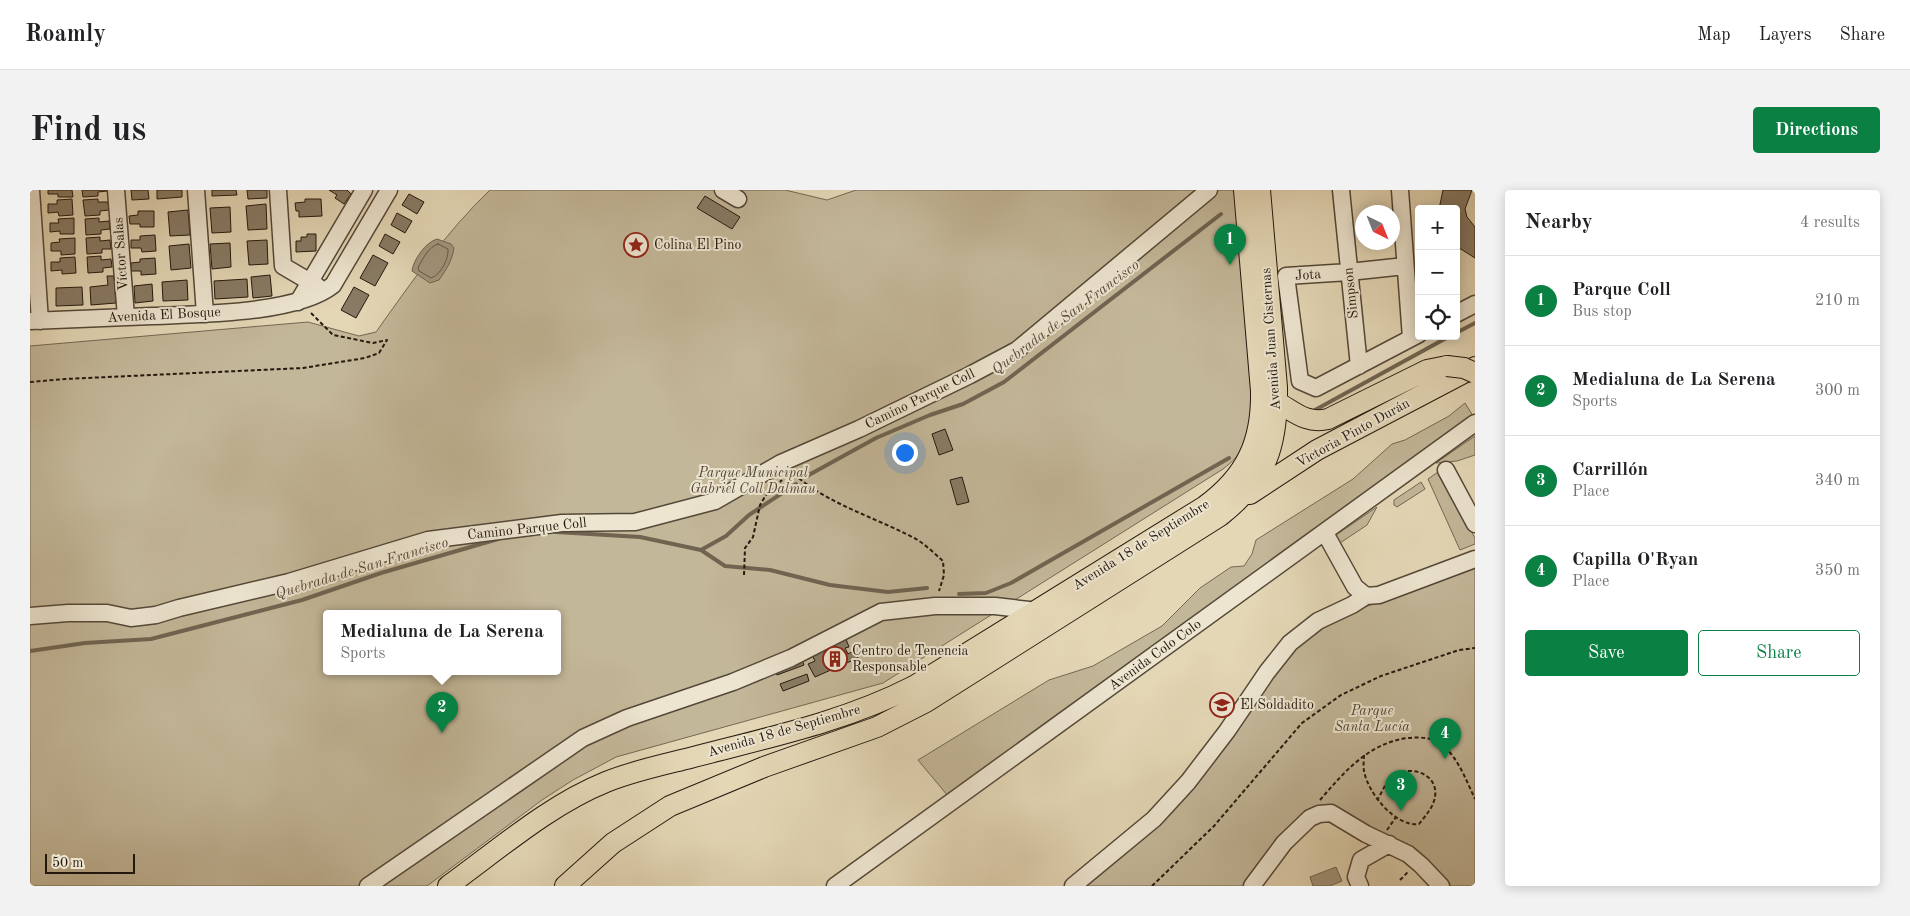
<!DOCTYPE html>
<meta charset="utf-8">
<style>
:root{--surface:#fff;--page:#f2f2f2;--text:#202124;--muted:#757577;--line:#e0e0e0;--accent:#0b8043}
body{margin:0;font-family:"Old Standard TT",serif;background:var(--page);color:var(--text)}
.controls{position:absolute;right:15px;top:15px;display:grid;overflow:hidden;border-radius:5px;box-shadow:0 2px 12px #0003}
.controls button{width:45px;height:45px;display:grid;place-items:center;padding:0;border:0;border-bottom:1px solid var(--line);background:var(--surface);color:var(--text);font:25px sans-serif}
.compass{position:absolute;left:1325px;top:15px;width:45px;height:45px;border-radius:50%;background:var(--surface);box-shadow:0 2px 12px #0003;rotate:137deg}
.scale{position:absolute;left:15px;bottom:12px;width:90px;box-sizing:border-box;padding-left:5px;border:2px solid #24180e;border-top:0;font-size:14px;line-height:18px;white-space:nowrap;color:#24180e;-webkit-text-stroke:4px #ede5d0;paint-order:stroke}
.you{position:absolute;left:874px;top:262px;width:18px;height:18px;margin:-12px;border:4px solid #fff;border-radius:50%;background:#1a73e8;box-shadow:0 0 0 8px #1a73e833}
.badge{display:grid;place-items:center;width:32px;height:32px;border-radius:50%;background:var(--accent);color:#fff;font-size:16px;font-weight:700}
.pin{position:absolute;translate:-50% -41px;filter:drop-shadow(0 1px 2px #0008)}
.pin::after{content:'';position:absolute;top:26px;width:18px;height:15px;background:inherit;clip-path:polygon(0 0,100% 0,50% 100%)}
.popup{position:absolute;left:293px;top:420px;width:238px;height:65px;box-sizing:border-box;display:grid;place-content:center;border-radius:5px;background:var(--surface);filter:drop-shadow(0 1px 4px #0005);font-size:16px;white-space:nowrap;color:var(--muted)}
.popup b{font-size:19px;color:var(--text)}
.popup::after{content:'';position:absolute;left:50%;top:100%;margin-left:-10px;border:10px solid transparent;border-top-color:var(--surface)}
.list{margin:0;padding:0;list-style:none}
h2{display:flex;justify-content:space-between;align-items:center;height:65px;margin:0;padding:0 20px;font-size:21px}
h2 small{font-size:16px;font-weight:400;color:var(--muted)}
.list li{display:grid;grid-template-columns:32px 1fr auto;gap:15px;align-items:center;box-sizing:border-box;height:90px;padding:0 20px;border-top:1px solid var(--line)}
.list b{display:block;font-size:19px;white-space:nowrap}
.list p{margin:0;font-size:16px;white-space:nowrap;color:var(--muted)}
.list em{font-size:16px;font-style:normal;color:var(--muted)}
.actions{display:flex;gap:10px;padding:15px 20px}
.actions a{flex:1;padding:11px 0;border:1px solid var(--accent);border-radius:5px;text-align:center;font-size:18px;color:var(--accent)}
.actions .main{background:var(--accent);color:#fff}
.icon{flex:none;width:28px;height:28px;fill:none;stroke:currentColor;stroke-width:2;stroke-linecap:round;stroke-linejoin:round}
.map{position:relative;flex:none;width:1445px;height:696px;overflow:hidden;border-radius:5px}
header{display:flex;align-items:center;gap:30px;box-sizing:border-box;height:70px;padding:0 25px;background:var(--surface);border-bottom:1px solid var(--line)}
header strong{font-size:24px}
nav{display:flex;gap:28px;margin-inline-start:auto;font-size:18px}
.intro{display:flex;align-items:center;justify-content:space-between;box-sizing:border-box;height:120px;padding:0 30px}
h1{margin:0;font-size:35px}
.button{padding:12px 22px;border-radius:5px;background:var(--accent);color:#fff;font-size:18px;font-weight:700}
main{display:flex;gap:30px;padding:0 30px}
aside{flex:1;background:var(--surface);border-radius:5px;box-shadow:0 2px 12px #0003}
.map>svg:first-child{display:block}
.green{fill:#c3b799;stroke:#746854;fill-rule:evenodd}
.water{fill:#a3967d;stroke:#706451}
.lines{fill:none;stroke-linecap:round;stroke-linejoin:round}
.shore{stroke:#645746;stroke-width:1}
.stream{stroke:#706451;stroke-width:4}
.building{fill:#887b65;stroke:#24180e}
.minor-casing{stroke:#544838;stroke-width:19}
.major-casing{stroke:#24180e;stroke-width:22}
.path{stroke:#24180e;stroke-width:2;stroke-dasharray:4 2.5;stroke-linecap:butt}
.minor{stroke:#ede5d0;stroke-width:16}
.major{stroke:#e4d7b6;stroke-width:20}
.major-bridge-casing{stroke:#24180e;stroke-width:22;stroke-linecap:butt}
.major-bridge{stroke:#e4d7b6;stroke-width:20}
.labels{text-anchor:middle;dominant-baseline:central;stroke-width:4;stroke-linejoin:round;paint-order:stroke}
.poi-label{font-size:14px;fill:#24180e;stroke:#ede5d0;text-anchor:start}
.street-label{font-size:14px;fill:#24180e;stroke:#ede5d0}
.park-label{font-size:14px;font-style:italic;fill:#544838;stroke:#ede5d0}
.water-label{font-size:15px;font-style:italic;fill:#574a3a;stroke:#ede5d0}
</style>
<header>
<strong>Roamly</strong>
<nav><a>Map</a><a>Layers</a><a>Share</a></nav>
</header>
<div class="intro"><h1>Find us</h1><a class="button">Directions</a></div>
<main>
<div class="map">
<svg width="1445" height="696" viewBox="0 0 1445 696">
<rect width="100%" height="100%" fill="#e4d7b6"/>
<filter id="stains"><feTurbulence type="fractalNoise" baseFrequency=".004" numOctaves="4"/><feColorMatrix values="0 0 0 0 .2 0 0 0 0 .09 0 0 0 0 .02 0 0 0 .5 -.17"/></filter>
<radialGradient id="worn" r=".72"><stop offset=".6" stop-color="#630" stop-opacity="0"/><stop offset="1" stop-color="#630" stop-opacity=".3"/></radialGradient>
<path class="green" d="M460 0H755L797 10 826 0H1206L1223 229C1216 253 1214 263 1193 279L853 493 586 567 543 590 512 610 397 696H0V156L278 132 329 146 346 142C381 93 416 42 460 0ZM297 424H527V482H297Z
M1435 213 1443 226 918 606 888 570 1019 490 1063 476 1132 436 1170 398 1201 377 1214 376 1222 364 1226 350 1323 289 1362 254 1375 250 1419 226Z
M1445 246V265L1427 271 1406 273Z
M1408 282 1445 348V354L1430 360 1398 289Z
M1391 292 1395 299 1367 317 1364 315V310Z
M1347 317 1337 335 1307 355 1303 347Z
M1445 378V696H1411L1404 688 1289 624 1222 696H1054L1129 634 1265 458 1292 436 1335 417Z"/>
<path class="water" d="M407 49 421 54 424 58C422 71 416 80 409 90L400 93 382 81C383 70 396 52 407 49Z
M1306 677 1312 691 1300 696H1283L1280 687Z"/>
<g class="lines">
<path class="shore" d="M408 54 418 59C419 68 411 85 401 88L389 81 388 78C392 70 398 57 408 54Z"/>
<path class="stream" d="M1426 143 1445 133
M1285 220 1420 146
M777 286 846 248 900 225 933 214 974 192 1191 24
M526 342 610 347 671 360 695 376 740 380 800 395 858 402 897 398
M671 360 696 346 719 325 766 294
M929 404 956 403 981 393 1199 268
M0 461 55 453 121 449 272 410 351 383 468 349"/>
</g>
<path class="building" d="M18 0H42L43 7H28V4H18Z
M52 0H77V1L68 2V6L53 7Z
M101 0H118L119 9 102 10Z
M127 0H152V7L127 9Z
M182 0H206L207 5 182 6Z
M217 0H237V8L218 9Z
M299 0H317L321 4 314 14 305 8 307 5Z
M1413 0H1442L1435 19 1437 27 1445 37V68L1426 56V19H1409Z
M379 4 394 12 387 24 372 15Z
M675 6 710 27 702 39 667 18Z
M42 9 43 25 29 26 28 22 18 23V14H27V10Z
M68 9V12H78L79 20 70 21V25L55 26 53 10Z
M275 9H291L292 26 269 27V21H266L265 13 275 12Z
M236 14 237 39 218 40 216 16Z
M200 17 201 42 182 43 180 18Z
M158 20 160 45 140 46 138 22Z
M108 21H124V37H110V34H100L99 26 108 25Z
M367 23 382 31 375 43 361 35Z
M44 28V44H30V41L20 42V33H29L28 29Z
M69 28V32L79 31 80 39 71 40V44L56 45 55 29Z
M277 44H286V61L266 62V51H271V47H277Z
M355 44 370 52 363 64 349 56Z
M125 45 126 61 112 62 111 58H101V50H110V46Z
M70 47V51L80 50 81 59H72V63L57 64 56 48Z
M45 48V64L31 65V61H21V53L30 52 29 49Z
M237 50 238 74 219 75 217 51Z
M200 53 201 77 182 79 180 54Z
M159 54 161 78 141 80 139 56Z
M343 65 358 73 345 96 330 88Z
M71 66V70L81 69 82 77 73 78V82L58 83 57 67Z
M45 67 46 83 32 84V80L21 81V72H30V68Z
M125 68 126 84 111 85V81H101V73L110 72V69Z
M240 85 242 106 223 108 221 87Z
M77 86H84L86 113 61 115 60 97 78 95Z
M217 89 218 107 185 109 184 91Z
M157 90 158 110 133 111 132 92Z
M122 94 123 111 105 113 104 96Z
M52 97 53 115 26 116V98Z
M324 97 339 105 326 128 311 120Z
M915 239 923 260 909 265 902 244Z
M932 287 939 312 927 315 920 290Z
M816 449 819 457 815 458 818 464 825 460 828 468 785 487 778 474 785 471 782 465Z
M771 468 774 475 747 485 744 478Z
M777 484 779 491 753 501 750 494Z"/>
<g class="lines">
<defs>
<path id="minor" d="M1 0 10 131
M86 0 96 127
M166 0 175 124
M248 0 253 76 287 96
M693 0 708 9
M1311 0 1329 176
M1370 0 1381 148
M1375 76 1319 82 1256 86 1270 191 1286 198 1389 144
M268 112 334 0
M1426 124 1445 114
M0 131C41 129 81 128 122 126 169 124 267 124 303 95L359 0
M1416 280 1445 334
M1295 343 1325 397 1336 406
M0 426 38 423H77L101 428 126 425 149 418 259 392 398 350 532 333 605 332 685 311 751 273 829 239 940 185 987 160 1179 0
M338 696 553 548 597 528 703 492 761 468 851 422 905 416H965L1008 421
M805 696 1445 233
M1043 696 1124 629 1158 592 1197 541 1237 482 1260 453 1288 431 1322 415 1336 406 1349 405 1445 369
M1222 696 1254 653 1280 628 1289 624 1301 623 1336 644 1378 664 1391 675 1411 696
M1330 696 1326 687 1331 670 1359 654"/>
<path id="major" d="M1247 212C1265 222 1276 234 1298 229L1397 180 1417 176
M1220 304 1287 260 1445 177
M418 696C468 660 519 615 576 592 603 581 632 575 660 568 736 548 814 532 884 496L1175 316C1216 286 1232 252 1231 201L1214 0
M535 696 583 653 640 616 734 577 847 537 896 512 1190 326C1237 289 1248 256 1247 197L1230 0"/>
</defs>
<use href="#minor" class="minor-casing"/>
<use href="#major" class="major-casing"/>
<path class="path" d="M0 192 35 189 273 178 335 168 349 163 357 150 343 153 303 145 280 122
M764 284C799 315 845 327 886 349 896 355 905 364 913 371L914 385 909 401
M714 385 715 358 723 347 730 315 736 305 752 290
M1334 565C1334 570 1333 576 1334 581 1338 603 1365 637 1389 634 1396 625 1403 618 1405 607 1409 582 1376 573 1360 589 1355 594 1352 602 1348 609
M1290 610C1315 581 1339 553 1378 548 1389 547 1402 547 1411 554 1428 567 1436 590 1445 609
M1357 640 1366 627
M1370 690 1378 682
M1122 696 1184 636 1272 533 1311 505 1351 486 1429 460 1445 458"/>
<use href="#minor" class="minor"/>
<use href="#major" class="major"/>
<defs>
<path id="major-bridge" d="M1417 176 1434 178 1445 183"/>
</defs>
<use href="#major-bridge" class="major-bridge-casing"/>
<use href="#major-bridge" class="major-bridge"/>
</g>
<defs>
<symbol id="sight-ring" viewBox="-11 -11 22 22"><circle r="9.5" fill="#ede5d0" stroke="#8f2418" stroke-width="1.5"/><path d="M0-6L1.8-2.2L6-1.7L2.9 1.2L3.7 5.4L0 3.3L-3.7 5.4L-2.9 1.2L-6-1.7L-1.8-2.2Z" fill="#8f2418"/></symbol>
<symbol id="building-ring" viewBox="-11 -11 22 22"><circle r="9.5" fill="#ede5d0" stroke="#8f2418" stroke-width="1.5"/><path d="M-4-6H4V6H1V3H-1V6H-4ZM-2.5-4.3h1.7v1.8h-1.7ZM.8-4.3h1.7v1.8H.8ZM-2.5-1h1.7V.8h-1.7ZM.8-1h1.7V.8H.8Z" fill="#8f2418"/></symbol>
<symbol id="school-ring" viewBox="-11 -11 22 22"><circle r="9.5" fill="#ede5d0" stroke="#8f2418" stroke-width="1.5"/><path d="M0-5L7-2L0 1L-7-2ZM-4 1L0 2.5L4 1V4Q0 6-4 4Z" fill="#8f2418"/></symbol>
</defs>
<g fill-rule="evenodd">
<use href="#sight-ring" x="592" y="41" width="28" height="28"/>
<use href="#building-ring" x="791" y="455" width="28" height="28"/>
<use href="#school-ring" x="1178" y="501" width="28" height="28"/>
</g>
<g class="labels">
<g class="poi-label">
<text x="624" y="55">Colina El Pino</text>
<text x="822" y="461">Centro de Tenencia<tspan x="822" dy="16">Responsable</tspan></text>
<text x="1210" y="515">El Soldadito</text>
</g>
<g class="street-label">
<text transform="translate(91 64) rotate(-94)">Víctor Salas</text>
<text transform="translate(1278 85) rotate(-4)">Jota</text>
<text transform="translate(1321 103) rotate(-96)">Simpson</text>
<text transform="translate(134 125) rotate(-3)">Avenida El Bosque</text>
<text transform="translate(1241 149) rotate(-94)">Avenida Juan Cisternas</text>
<text transform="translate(890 209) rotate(-26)">Camino Parque Coll</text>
<text transform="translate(1323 243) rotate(-29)">Victoria Pinto Durán</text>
<text transform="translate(497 339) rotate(-6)">Camino Parque Coll</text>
<text transform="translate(1111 355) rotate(-32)">Avenida 18 de Septiembre</text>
<text transform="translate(1125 465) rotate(-36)">Avenida Colo Colo</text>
<text transform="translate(754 541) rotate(-16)">Avenida 18 de Septiembre</text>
</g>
<g class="park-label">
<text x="723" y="283">Parque Municipal<tspan x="723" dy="16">Gabriel Coll Dalmau</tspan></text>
<text x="1342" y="521">Parque<tspan x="1342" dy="16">Santa Lucía</tspan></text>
</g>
<g class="water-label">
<text transform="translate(1036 128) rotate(-37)">Quebrada de San Francisco</text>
<text transform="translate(332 379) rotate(-17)">Quebrada de San Francisco</text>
</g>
</g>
<rect width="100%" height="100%" filter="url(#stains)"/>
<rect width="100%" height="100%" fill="url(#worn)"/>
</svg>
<div class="controls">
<button>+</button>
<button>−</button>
<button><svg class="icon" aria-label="locate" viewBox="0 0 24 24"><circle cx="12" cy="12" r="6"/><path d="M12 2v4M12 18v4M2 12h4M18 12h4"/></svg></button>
</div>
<svg class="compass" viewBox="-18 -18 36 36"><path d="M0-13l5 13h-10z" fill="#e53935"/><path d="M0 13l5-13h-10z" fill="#757577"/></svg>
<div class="scale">50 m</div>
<div class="you"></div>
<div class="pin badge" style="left:1200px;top:75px">1</div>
<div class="pin badge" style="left:412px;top:543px">2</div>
<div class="popup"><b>Medialuna de La Serena</b>Sports</div>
<div class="pin badge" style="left:1371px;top:621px">3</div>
<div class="pin badge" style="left:1415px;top:569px">4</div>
</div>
<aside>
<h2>Nearby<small>4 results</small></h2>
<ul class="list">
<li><span class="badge">1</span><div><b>Parque Coll</b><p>Bus stop</p></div><em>210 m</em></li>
<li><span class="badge">2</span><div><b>Medialuna de La Serena</b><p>Sports</p></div><em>300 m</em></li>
<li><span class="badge">3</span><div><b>Carrillón</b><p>Place</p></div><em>340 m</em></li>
<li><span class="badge">4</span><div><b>Capilla O'Ryan</b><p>Place</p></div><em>350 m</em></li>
</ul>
<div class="actions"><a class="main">Save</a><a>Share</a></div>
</aside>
</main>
